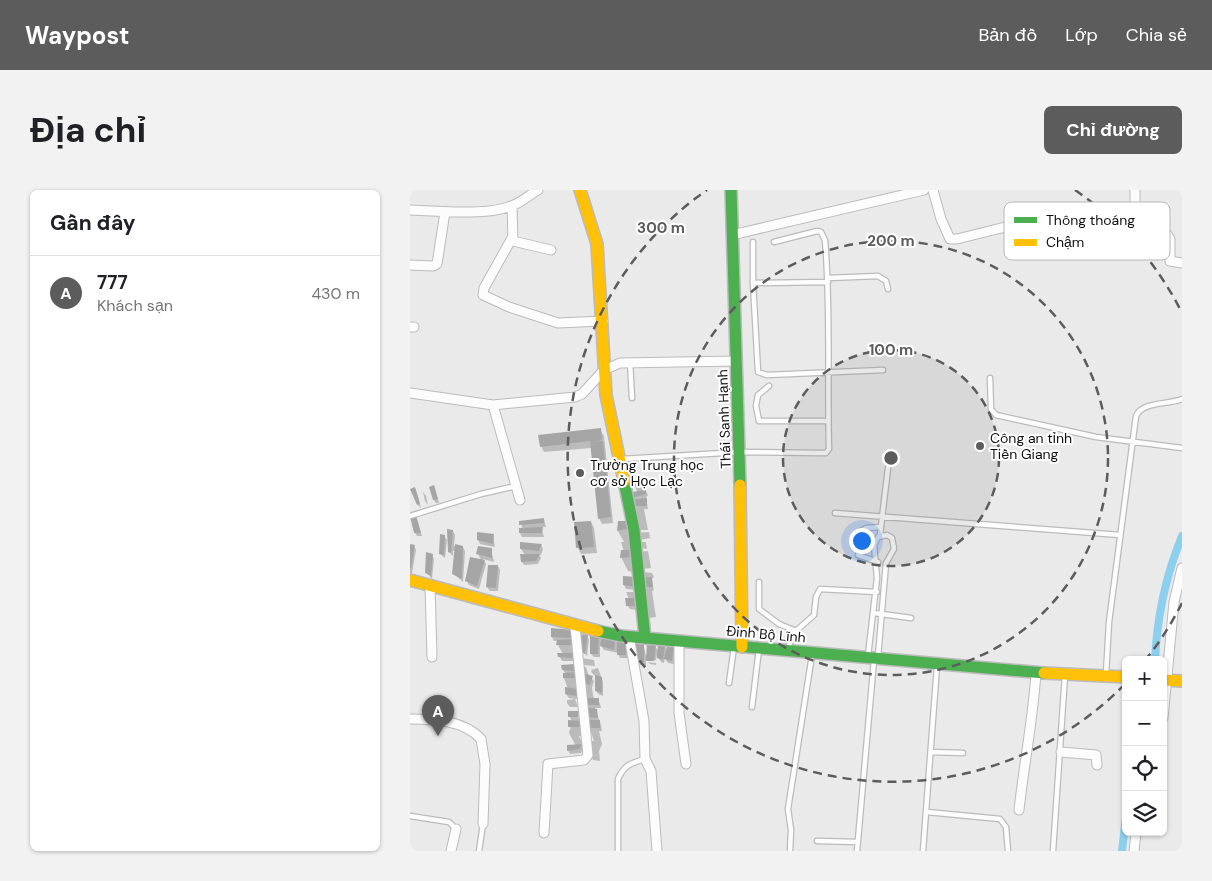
<!DOCTYPE html>
<html lang="vi">
<meta charset="utf-8">
<style>
:root{--surface:#fff;--page:#f2f2f2;--text:#202124;--muted:#757577;--line:#e0e0e0;--accent:#5c5c5d}
body{margin:0;font-family:"DM Sans",sans-serif;background:var(--page);color:var(--text)}
.controls{position:absolute;right:15px;bottom:15px;display:grid;overflow:hidden;border-radius:8px;box-shadow:0 1px 4px #0004}
.controls button{width:45px;height:45px;display:grid;place-items:center;padding:0;border:0;border-bottom:1px solid var(--line);background:var(--surface);color:var(--text);font:25px sans-serif}
.you{position:absolute;left:451px;top:350px;width:18px;height:18px;margin:-12px;border:4px solid #fff;border-radius:50%;background:#1a73e8;box-shadow:0 0 0 8px #1a73e833}
.badge{display:grid;place-items:center;width:32px;height:32px;border-radius:50%;background:var(--accent);color:#fff;font-size:16px;font-weight:700}
.pin{position:absolute;translate:-50% -41px;filter:drop-shadow(0 1px 2px #0008)}
.pin::after{content:'';position:absolute;top:26px;width:18px;height:15px;background:inherit;clip-path:polygon(0 0,100% 0,50% 100%)}
.list{margin:0;padding:0;list-style:none}
h2{display:flex;justify-content:space-between;align-items:center;height:65px;margin:0;padding:0 20px;font-size:21px}
h2 small{font-size:16px;font-weight:400;color:var(--muted)}
.list li{display:grid;grid-template-columns:32px 1fr auto;gap:15px;align-items:center;box-sizing:border-box;height:75px;padding:0 20px;border-top:1px solid var(--line)}
.list b{display:block;font-size:19px;white-space:nowrap}
.list p{margin:0;font-size:16px;white-space:nowrap;color:var(--muted)}
.list em{font-size:16px;font-style:normal;color:var(--muted)}
.icon{flex:none;width:28px;height:28px;fill:none;stroke:currentColor;stroke-width:2;stroke-linecap:round;stroke-linejoin:round}
.map{position:relative;flex:none;width:772px;height:661px;overflow:hidden;border-radius:8px}
header{display:flex;align-items:center;gap:30px;box-sizing:border-box;height:70px;padding:0 25px;background:var(--accent);color:#fff}
header strong{font-size:24px}
nav{display:flex;gap:28px;margin-inline-start:auto;font-size:18px}
.intro{display:flex;align-items:center;justify-content:space-between;box-sizing:border-box;height:120px;padding:0 30px}
h1{margin:0;font-size:35px}
.button{padding:12px 22px;border-radius:8px;background:var(--accent);color:#fff;font-size:18px;font-weight:700}
main{display:flex;gap:30px;padding:0 30px}
aside{flex:1;background:var(--surface);border-radius:8px;box-shadow:0 1px 4px #0004}
.map>svg:first-child{display:block}
.shadow{fill:#0003}
.lines{fill:none;stroke-linecap:round;stroke-linejoin:round}
.canal{stroke:#8cd0ed;stroke-width:8}
.building{fill:#a6a5a6}
.lane-casing{stroke:#bcbbbc;stroke-width:7}
.street-casing{stroke:#bcbbbc;stroke-width:11}
.fast-casing{stroke:#bcbbbc;stroke-width:14}
.slow-casing{stroke:#bcbbbc;stroke-width:14}
.lane{stroke:#fcfcfc;stroke-width:4.5}
.street{stroke:#fcfcfc;stroke-width:9}
.fast{stroke:#4caf50;stroke-width:11}
.slow{stroke:#ffc107;stroke-width:11}
.ring{fill:none;stroke:#5c5c5d;stroke-width:2.5;stroke-dasharray:9 6}
.poi-dot{fill:#5c5c5d;stroke:#fff;stroke-width:2}
.labels{text-anchor:middle;dominant-baseline:central;stroke-width:4;stroke-linejoin:round;paint-order:stroke}
.street-label{font-size:14px;fill:#0f0f10;stroke:#fff}
.poi-label{font-size:14px;fill:#0f0f10;stroke:#fff;text-anchor:start}
.key{fill:#fff;stroke:#b7b7b7;stroke-width:1}
.key-label{font-size:14px;fill:#0f0f10}
.centre{fill:#5c5c5d;stroke:#fff;stroke-width:2.5}
.ring-label{font-size:15px;text-anchor:middle;font-weight:bold;fill:#5c5c5d;stroke:#fff;stroke-width:4;stroke-linejoin:round;paint-order:stroke}
</style>
<header>
<strong>Waypost</strong>
<nav><a>Bản đồ</a><a>Lớp</a><a>Chia sẻ</a></nav>
</header>
<div class="intro"><h1>Địa chỉ</h1><a class="button">Chỉ đường</a></div>
<main>
<aside>
<h2>Gần đây<small></small></h2>
<ul class="list">
<li><span class="badge">A</span><div><b>777</b><p>Khách sạn</p></div><em>430 m</em></li>
</ul>
</aside>
<div class="map">
<svg width="772" height="661" viewBox="0 0 772 661">
<rect width="100%" height="100%" fill="#ebeaeb"/>
<path class="shadow" d="M190 240 194 246 203 333 192 334 189 328 181 258 134 262 131 256Z
M224 292H230L233 301H236L238 305 236 308 238 319H234L238 340H231L228 336 222 307 227 302Z
M24 296 29 313H26L24 310Z
M2 299H5L7 303 11 318 8 315Z
M13 302 16 306 18 315 15 311Z
M134 329 136 337H131L134 347H112L110 343 113 339 111 334Z
M7 330 12 346H7L5 343Z
M181 332 184 338 187 363 171 364 168 358 165 333Z
M209 332H215L218 336 224 382 218 381 211 367 214 362 211 352H214L208 341Z
M43 341 45 345 44 356 53 357 55 361 53 392 44 384 45 361H43V366L39 362Z
M239 342 240 348 230 350 227 343Z
M83 345 85 357 70 354 68 350Z
M34 346 37 350 35 368 30 364Z
M228 352H236L237 359 230 358Z
M131 355 133 359 131 365 129 364 131 368 128 374 114 375 112 372 115 365 111 359Z
M0 356H4L6 360 2 383H0Z
M81 359 84 372 73 369 76 374 69 399 59 395 57 391 71 370 68 364Z
M238 361 241 378 233 379 229 362Z
M22 365 24 369 22 389 16 382Z
M88 376 90 380 88 401H80L77 397Z
M232 382 242 383 244 387 241 389 244 400 242 401 246 427 239 428 236 420H239L236 415Z
M227 392V400L216 399 214 395Z
M216 402H226L227 420 220 419 217 415 219 409Z
M163 441 164 458H162L164 471H152L150 467 153 464 148 455V451H144L142 447Z
M189 444 192 451 204 449 206 452 216 454 218 468H210L208 463 194 460 190 454V467H184L181 464Z
M177 446 179 450 177 466 170 459Z
M233 453 236 466 245 456 249 462 255 456 257 461 264 456 266 460 264 474 258 473 255 468 254 473 251 472 247 465 246 470 238 471 236 468V476L230 475 227 471Z
M171 468 184 470 185 476 174 475Z
M238 472 246 473V475L240 474Z
M164 475 170 499H165L168 504V509H165L168 517H160L157 513V510L165 509 159 508 156 504 158 499 154 488 156 484 153 480Z
M172 477H176L179 486 184 491 182 498 184 510H188L190 514 191 518H185L191 535 192 541H189L192 554 189 561 190 571 183 570 181 566 180 551H184L176 527 179 519 174 499H177L173 493Z
M188 478 193 492V506L188 504 186 500V487L182 483 181 480Z
M168 522 172 546H169L174 558 171 563 160 564 158 560 166 556 159 543 162 532 160 527Z"/>
<g class="lines">
<path class="canal" d="M745 470C747 427 756 385 772 346
M712 661 716 627"/>
</g>
<path class="building" d="M191 238 192 250 183 252 193 251 201 327 188 329 180 251 130 257 128 245Z
M24 295 28 309 23 310 19 297Z
M5 297 10 314 7 315 0 299Z
M236 300V304L221 308 222 302Z
M237 308V316H221L220 310Z
M6 325 11 343H4L0 326Z
M134 328V333L109 335V331Z
M181 331 184 357 166 358 164 332Z
M208 331H216L217 339 207 341Z
M133 337 132 343H109V338Z
M37 339 43 340 41 363 38 362Z
M67 342 84 344 83 354 67 350Z
M30 344 35 345 34 365 29 364Z
M110 352 132 354 129 361 110 359Z
M0 354 5 355 1 378H0Z
M45 354 53 356 52 389 42 384Z
M68 356 82 358V368L66 364Z
M211 360H223L221 367 210 368Z
M16 362 23 364 21 386 15 383Z
M110 364H130L126 371 111 372Z
M60 367 75 370 67 396 55 391Z
M78 375H88L86 398 76 397Z
M213 386 226 387V397L213 395Z
M242 387 243 397H231V388Z
M215 408H226L225 416H216Z
M141 438 164 440 161 448 141 447Z
M189 443 188 464H180V444Z
M168 444 178 445 175 464 169 460Z
M192 446 205 448 204 460 190 456Z
M162 449 163 455H146L147 450Z
M207 451 216 453V465H207Z
M224 452H234V472H226Z
M237 453 246 455 244 471H236Z
M248 454 255 455 253 470 247 468Z
M264 455 262 471 254 469 257 456Z
M147 463H163V468L148 467Z
M165 474 164 481 152 480 151 475Z
M167 482 166 488H153V483Z
M172 483 183 486 180 495 172 493Z
M185 485 192 487V503L185 501Z
M155 497 167 499V506L155 504Z
M176 508H189V515H176Z
M175 517 187 519 188 528 175 527Z
M158 521H169L168 527H158Z
M158 530 171 531 172 537H158Z
M178 530H190V538H178Z
M173 554 169 559 157 561V555Z"/>
<g class="lines">
<defs>
<path id="lane" d="M343 52V93
M418 88 468 86 476 91 478 99
M418 92 343 93 348 182 357 185 473 180
M220 172 222 208
M580 188 581 219 586 225 686 247 772 258
M359 196 348 205 346 216 349 231H418
M212 269 330 262 410 263H416L419 259C417 189 421 120 415 50L411 42 407 41 364 52
M425 323 710 345
M0 326 71 304 106 296
M449 342 456 338 471 337
M470 345 478 278
M448 365 468 372
M349 392V419L369 434 386 441
M464 423 501 428
M377 459 386 441 404 425 406 407 410 399 467 402
M458 466 467 388 464 355 468 347 477 345 482 348 484 359 476 373 468 467
M696 484 699 432 726 226C733 211 758 215 772 209
M319 493 324 457
M342 517 349 459
M521 562 553 563
M517 622 590 629 596 637 598 661
M0 626 39 632 46 639
M407 651 448 652
M69 661 73 634
M208 661V589C214 575 221 573 235 569
M380 661 381 640 378 619 402 465
M447 661 464 470
M513 661 527 476
M643 661 655 485"/>
<path id="street" d="M523 0 531 29 540 49H547L636 27 661 23H686L685 49
M725 0V42L757 44 760 49V71L772 73
M102 16 103 51 141 60
M0 20C27 21 77 26 101 16 111 13 119 5 128 0
M686 23 725 24
M322 45 514 0
M102 48 74 98 73 105 99 117 148 133 193 131
M0 75 23 76 27 74 35 22
M0 137H4
M0 203 83 215 165 207 172 204 194 180 210 173 327 171
M83 215 110 310
M20 395 22 467
M219 446 234 531 235 569 241 581 247 661
M269 451V523L276 574
M753 528 764 412 772 378
M0 529C23 529 54 530 71 549L75 574 73 634
M651 562 686 565 687 575
M609 620C614 574 623 529 626 483
M134 643 138 574 174 570 178 565 165 436
M41 661 46 639
M724 661 726 642"/>
<path id="fast" d="M321 0 330 295
M214 291 224 340 235 448
M188 441 212 446 634 483"/>
<path id="slow" d="M170 0 187 54 196 205 214 291
M330 295 332 457
M0 390 188 441
M634 483 716 487
M753 490 772 491"/>
</defs>
<use href="#lane" class="lane-casing"/>
<use href="#street" class="street-casing"/>
<use href="#fast" class="fast-casing"/>
<use href="#slow" class="slow-casing"/>
<use href="#lane" class="lane"/>
<use href="#street" class="street"/>
<use href="#fast" class="fast"/>
<use href="#slow" class="slow"/>
</g>
<circle cx="481" cy="268" r="108" fill="#5c5c5d" fill-opacity=".12"/>
<g class="ring">
<circle cx="481" cy="268" r="108"/>
<circle cx="481" cy="268" r="217"/>
<path d="M772 413A325 325 0 0 1 737 468M715 494A325 325 0 1 1 297 0M665 0A325 325 0 0 1 772 123"/>
</g>
<g class="poi-dot">
<circle cx="570" cy="256" r="5"/>
<circle cx="170" cy="283" r="5"/>
</g>
<g class="labels">
<g class="street-label">
<text transform="translate(314 229) rotate(-92)">Thái Sanh Hạnh</text>
<text transform="translate(356 444) rotate(5)">Đinh Bộ Lĩnh</text>
</g>
<g class="poi-label">
<text x="580" y="248">Công an tỉnh<tspan x="580" dy="16">Tiền Giang</tspan></text>
<text x="180" y="275">Trường Trung học<tspan x="180" dy="16">cơ sở Học Lạc</tspan></text>
</g>
</g>
<rect x="594" y="12" width="166" height="58" rx="8" class="key"/>
<rect x="604" y="27" width="23" height="6" fill="#4caf50"/>
<rect x="604" y="49" width="23" height="7" fill="#ffc107"/>
<g class="key-label">
<text x="636" y="35">Thông thoáng</text>
<text x="636" y="57">Chậm</text>
</g>
<circle cx="481" cy="268" r="8" class="centre"/>
<g class="ring-label">
<text x="251" y="43">300 m</text>
<text x="481" y="56">200 m</text>
<text x="481" y="165">100 m</text>
</g>
</svg>
<div class="controls">
<button>+</button>
<button>−</button>
<button><svg class="icon" aria-label="locate" viewBox="0 0 24 24"><circle cx="12" cy="12" r="6"/><path d="M12 2v4M12 18v4M2 12h4M18 12h4"/></svg></button>
<button><svg class="icon" aria-label="layers" viewBox="0 0 24 24"><path d="M12 4l9 5-9 5-9-5zM3 14l9 5 9-5"/></svg></button>
</div>
<div class="you"></div>
<div class="pin badge" style="left:28px;top:546px">A</div>
</div>
</main>
